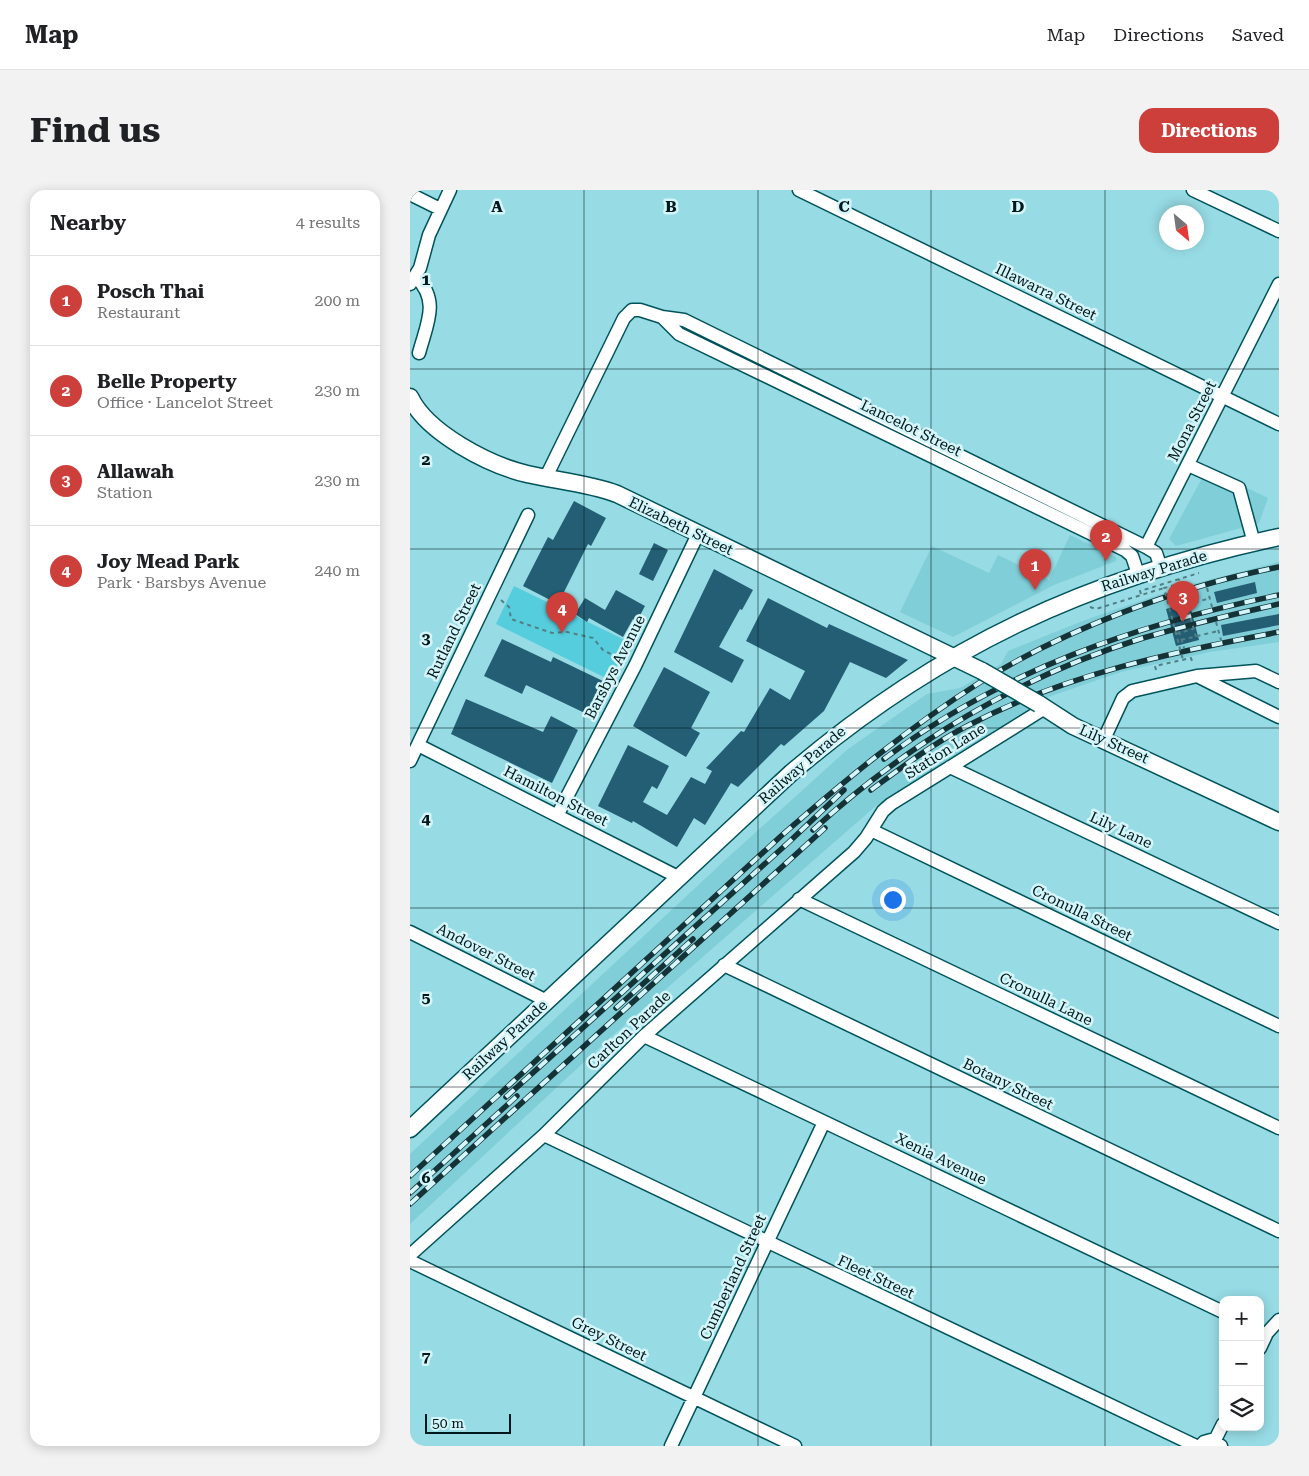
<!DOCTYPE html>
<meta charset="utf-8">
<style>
:root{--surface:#fff;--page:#f2f2f2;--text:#202124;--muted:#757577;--line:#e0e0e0;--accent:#cd3f3a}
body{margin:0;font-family:"Roboto Serif",serif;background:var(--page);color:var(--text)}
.controls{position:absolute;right:15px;bottom:15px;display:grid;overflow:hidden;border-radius:10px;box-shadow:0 2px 12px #0003}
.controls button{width:45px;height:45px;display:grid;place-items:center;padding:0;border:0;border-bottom:1px solid var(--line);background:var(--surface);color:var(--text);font:25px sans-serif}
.compass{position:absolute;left:749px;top:15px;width:45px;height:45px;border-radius:50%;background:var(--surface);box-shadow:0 2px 12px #0003;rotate:151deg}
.scale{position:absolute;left:15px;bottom:12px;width:86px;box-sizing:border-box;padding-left:5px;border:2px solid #00181b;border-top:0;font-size:14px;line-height:18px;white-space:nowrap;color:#00181b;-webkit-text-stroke:4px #d4f5f9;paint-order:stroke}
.you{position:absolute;left:482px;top:709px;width:18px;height:18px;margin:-12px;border:4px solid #fff;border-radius:50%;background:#1a73e8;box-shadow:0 0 0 8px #1a73e833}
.badge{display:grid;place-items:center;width:32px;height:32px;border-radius:50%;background:var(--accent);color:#fff;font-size:16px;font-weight:700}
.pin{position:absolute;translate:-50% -41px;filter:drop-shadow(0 1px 2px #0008)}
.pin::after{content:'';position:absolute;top:26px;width:18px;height:15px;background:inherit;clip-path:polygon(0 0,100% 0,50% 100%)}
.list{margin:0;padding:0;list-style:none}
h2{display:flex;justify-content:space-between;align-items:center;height:65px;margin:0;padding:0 20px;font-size:21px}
h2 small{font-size:16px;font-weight:400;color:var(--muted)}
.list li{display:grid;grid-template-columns:32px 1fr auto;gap:15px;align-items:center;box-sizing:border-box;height:90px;padding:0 20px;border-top:1px solid var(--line)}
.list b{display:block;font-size:19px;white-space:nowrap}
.list p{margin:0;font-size:16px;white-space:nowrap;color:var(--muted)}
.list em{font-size:16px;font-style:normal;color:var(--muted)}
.icon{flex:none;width:28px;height:28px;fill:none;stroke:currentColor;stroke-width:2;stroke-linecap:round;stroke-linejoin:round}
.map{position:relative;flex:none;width:869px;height:1256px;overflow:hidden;border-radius:15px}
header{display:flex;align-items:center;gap:30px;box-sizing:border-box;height:70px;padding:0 25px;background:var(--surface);border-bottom:1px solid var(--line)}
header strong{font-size:24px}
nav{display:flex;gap:28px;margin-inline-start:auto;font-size:18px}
.intro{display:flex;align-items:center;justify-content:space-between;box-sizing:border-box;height:120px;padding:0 30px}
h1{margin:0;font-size:35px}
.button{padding:12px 22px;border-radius:15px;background:var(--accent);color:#fff;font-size:18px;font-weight:700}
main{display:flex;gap:30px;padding:0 30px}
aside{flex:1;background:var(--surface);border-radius:15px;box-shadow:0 2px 12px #0003}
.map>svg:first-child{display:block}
.built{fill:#80ced8}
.green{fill:#56cddc}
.building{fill:#245e74}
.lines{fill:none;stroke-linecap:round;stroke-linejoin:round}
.minor-casing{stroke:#01535b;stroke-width:15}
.major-casing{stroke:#01535b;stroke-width:19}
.path{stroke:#507f85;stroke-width:2;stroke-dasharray:4 4;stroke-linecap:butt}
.minor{stroke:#fff;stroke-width:12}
.major{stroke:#fff;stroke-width:16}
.rail-casing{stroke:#153337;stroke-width:5.5}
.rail{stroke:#d4f5f9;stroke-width:4;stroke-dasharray:11;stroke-linecap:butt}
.major-bridge-casing{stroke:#01535b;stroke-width:19;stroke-linecap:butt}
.path-bridge{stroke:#507f85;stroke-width:2;stroke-dasharray:4 4;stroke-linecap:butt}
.major-bridge{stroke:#fff;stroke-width:16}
.grid{fill:none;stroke:#00181b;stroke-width:1;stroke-opacity:0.55}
.labels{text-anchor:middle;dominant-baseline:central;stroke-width:5;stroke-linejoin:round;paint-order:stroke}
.street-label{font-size:15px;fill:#00181b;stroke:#d4f5f9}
.grid-label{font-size:16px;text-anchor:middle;font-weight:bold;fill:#00181b;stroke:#d4f5f9;stroke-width:5;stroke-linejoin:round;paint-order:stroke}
</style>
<header>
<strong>Map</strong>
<nav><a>Map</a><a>Directions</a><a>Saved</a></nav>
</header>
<div class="intro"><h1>Find us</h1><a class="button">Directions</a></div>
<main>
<aside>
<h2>Nearby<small>4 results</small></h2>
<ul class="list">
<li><span class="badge">1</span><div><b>Posch Thai</b><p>Restaurant</p></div><em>200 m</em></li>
<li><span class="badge">2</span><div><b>Belle Property</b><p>Office · Lancelot Street</p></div><em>230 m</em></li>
<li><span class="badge">3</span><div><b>Allawah</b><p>Station</p></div><em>230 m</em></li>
<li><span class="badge">4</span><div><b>Joy Mead Park</b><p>Park · Barsbys Avenue</p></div><em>240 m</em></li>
</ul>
</aside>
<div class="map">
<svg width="869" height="1256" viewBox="0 0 869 1256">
<rect width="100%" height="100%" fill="#97dbe4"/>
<path class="built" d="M797 279 858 308 849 333 766 356 759 349Z
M660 345 706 367V371L644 395 543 447 490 422 522 356 579 383 588 365 639 390Z
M869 372V452L800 462 711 482 638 507 602 533 467 615 201 847 0 1034V964L314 671 438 559 517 504 550 498 591 474 598 461 675 430 774 396Z"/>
<path class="green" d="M272 134 328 162 326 166 270 138Z
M334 164 397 195 395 199 331 168Z
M104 396 219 452 200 490 86 434Z"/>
<path class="building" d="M164 311 196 328 181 356 178 354 148 414 113 396 138 347 143 350Z
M244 353 258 360 243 391 229 384Z
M304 379 343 400 332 420 330 419 309 457 334 470 322 493 264 462Z
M845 392 847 403 807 413 804 402Z
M206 400 235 416 227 431 223 429 213 447 179 428 177 432 165 424 175 408 195 420Z
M358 408 417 438 419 434 498 470 476 488 440 472 414 521 374 556 371 554 328 597 321 593 295 635 284 628 267 657 223 631 222 633 188 616 218 555 259 576 247 599 242 596 233 612 257 625 281 587 295 594 302 581 296 578 331 541 334 542 360 498 380 510 395 481 336 451Z
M779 412 789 450 766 456 756 419Z
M869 424V435L813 446 811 435Z
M92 449 141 472 143 467 195 492 179 525 116 495 112 504 74 486Z
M254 477 300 502 281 538 290 543 276 567 223 536Z
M56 509 133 542 141 526 168 540 142 593 41 544Z"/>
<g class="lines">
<defs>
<path id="minor" d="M389 0 869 234
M783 0 869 41
M0 4 30 19
M6 87C30 111 17 133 9 163
M0 94 10 78 19 45 40 0
M252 127 269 144 715 360 722 366 728 384
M778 275 829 298 844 353
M136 287 214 128 222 120H230L252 127 274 130 736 357
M751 378 746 363 736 357 869 94
M787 486 869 527
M694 549 713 508 722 501 787 486 846 481 869 492
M8 555 268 687
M0 571 118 325
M540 577 869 733
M148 624 225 476 288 344
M461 640 869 836
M389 709 869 938
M0 742 137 811
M314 775 869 1041
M234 846 813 1122
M134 945 786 1256
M0 1065 134 945 234 846 444 662 456 648 473 621 481 614 635 518
M0 1071 385 1256
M850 1158 857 1143 869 1130
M805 1250 813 1234
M261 1256 414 932
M790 1256 794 1252 801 1250 811 1256"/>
<path id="major" d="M0 207C17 243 79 275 117 284 147 291 177 293 207 304L572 481
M629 514 663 536 869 632
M0 939 381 583C530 456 679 388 869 347"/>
</defs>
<use href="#minor" class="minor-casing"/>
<use href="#major" class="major-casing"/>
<path class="path" d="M765 395 770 393 769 389
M797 398 802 417
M731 404 730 401 789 383
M771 406 777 424
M91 410 99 417 101 429 142 443 157 442 183 448 193 460 214 471
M777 415 800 408
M680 417 686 419 754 398
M767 418 774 415
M806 432 811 450
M769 441 774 458
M771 450 808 441
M746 480 745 476 781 468 782 471"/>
<use href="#minor" class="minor"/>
<use href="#major" class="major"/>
<defs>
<path id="rail" d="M474 569C591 481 727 434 869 405
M461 600C492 577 524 553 559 535 656 484 763 462 869 442
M403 640C498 553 610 486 733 448 778 435 824 424 869 414
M206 818 283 749
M96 907 379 652 434 600
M0 986 371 646C434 591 498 538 569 493 655 439 770 396 869 377
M0 1003 107 906
M0 1014 415 638"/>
</defs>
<use href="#rail" class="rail-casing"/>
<use href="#rail" class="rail"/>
<defs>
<path id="major-bridge" d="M572 481 629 514"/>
</defs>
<use href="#major-bridge" class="major-bridge-casing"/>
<path class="path-bridge" d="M765 395 754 398 773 470
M767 418 777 415 786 447
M766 444 783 439"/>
<use href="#major-bridge" class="major-bridge"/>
</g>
<path class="grid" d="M174 0V1256M348 0V1256M521 0V1256M695 0V1256M0 179H869M0 359H869M0 538H869M0 718H869M0 897H869M0 1077H869"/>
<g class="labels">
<g class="street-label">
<text transform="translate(636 102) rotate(26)">Illawarra Street</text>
<text transform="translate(782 231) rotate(-63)">Mona Street</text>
<text transform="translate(501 238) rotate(26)">Lancelot Street</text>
<text transform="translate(271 336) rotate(26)">Elizabeth Street</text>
<text transform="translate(744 381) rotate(-17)">Railway Parade</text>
<text transform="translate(44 441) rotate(-64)">Rutland Street</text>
<text transform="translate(205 477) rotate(-63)">Barsbys Avenue</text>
<text transform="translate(704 554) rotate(24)">Lily Street</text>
<text transform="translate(535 561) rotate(-32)">Station Lane</text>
<text transform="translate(392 575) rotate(-41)">Railway Parade</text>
<text transform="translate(146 606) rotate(27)">Hamilton Street</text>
<text transform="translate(711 640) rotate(25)">Lily Lane</text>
<text transform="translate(672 723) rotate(26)">Cronulla Street</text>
<text transform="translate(76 762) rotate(27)">Andover Street</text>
<text transform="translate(636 809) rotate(26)">Cronulla Lane</text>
<text transform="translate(219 840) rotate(-43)">Carlton Parade</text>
<text transform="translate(95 850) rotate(-43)">Railway Parade</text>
<text transform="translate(598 894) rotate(26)">Botany Street</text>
<text transform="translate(531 969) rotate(26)">Xenia Avenue</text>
<text transform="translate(323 1087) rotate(-65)">Cumberland Street</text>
<text transform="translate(466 1087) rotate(25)">Fleet Street</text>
<text transform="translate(199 1149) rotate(26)">Grey Street</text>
</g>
</g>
<g class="grid-label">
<text x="87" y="22">A</text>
<text x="261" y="22">B</text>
<text x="434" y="22">C</text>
<text x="608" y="22">D</text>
<text x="16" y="95">1</text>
<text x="16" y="275">2</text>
<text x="16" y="454">3</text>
<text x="16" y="634">4</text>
<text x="16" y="813">5</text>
<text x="16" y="993">6</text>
<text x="16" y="1172">7</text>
</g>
</svg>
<div class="controls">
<button>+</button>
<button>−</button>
<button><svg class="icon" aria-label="layers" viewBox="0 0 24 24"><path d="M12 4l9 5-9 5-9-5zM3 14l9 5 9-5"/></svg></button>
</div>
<svg class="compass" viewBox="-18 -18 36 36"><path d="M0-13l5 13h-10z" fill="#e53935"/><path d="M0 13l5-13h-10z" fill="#757577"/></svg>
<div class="scale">50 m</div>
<div class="you"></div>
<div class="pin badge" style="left:625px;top:400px">1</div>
<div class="pin badge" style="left:696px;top:371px">2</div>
<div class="pin badge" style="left:773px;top:432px">3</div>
<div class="pin badge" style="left:152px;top:443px">4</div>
</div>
</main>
